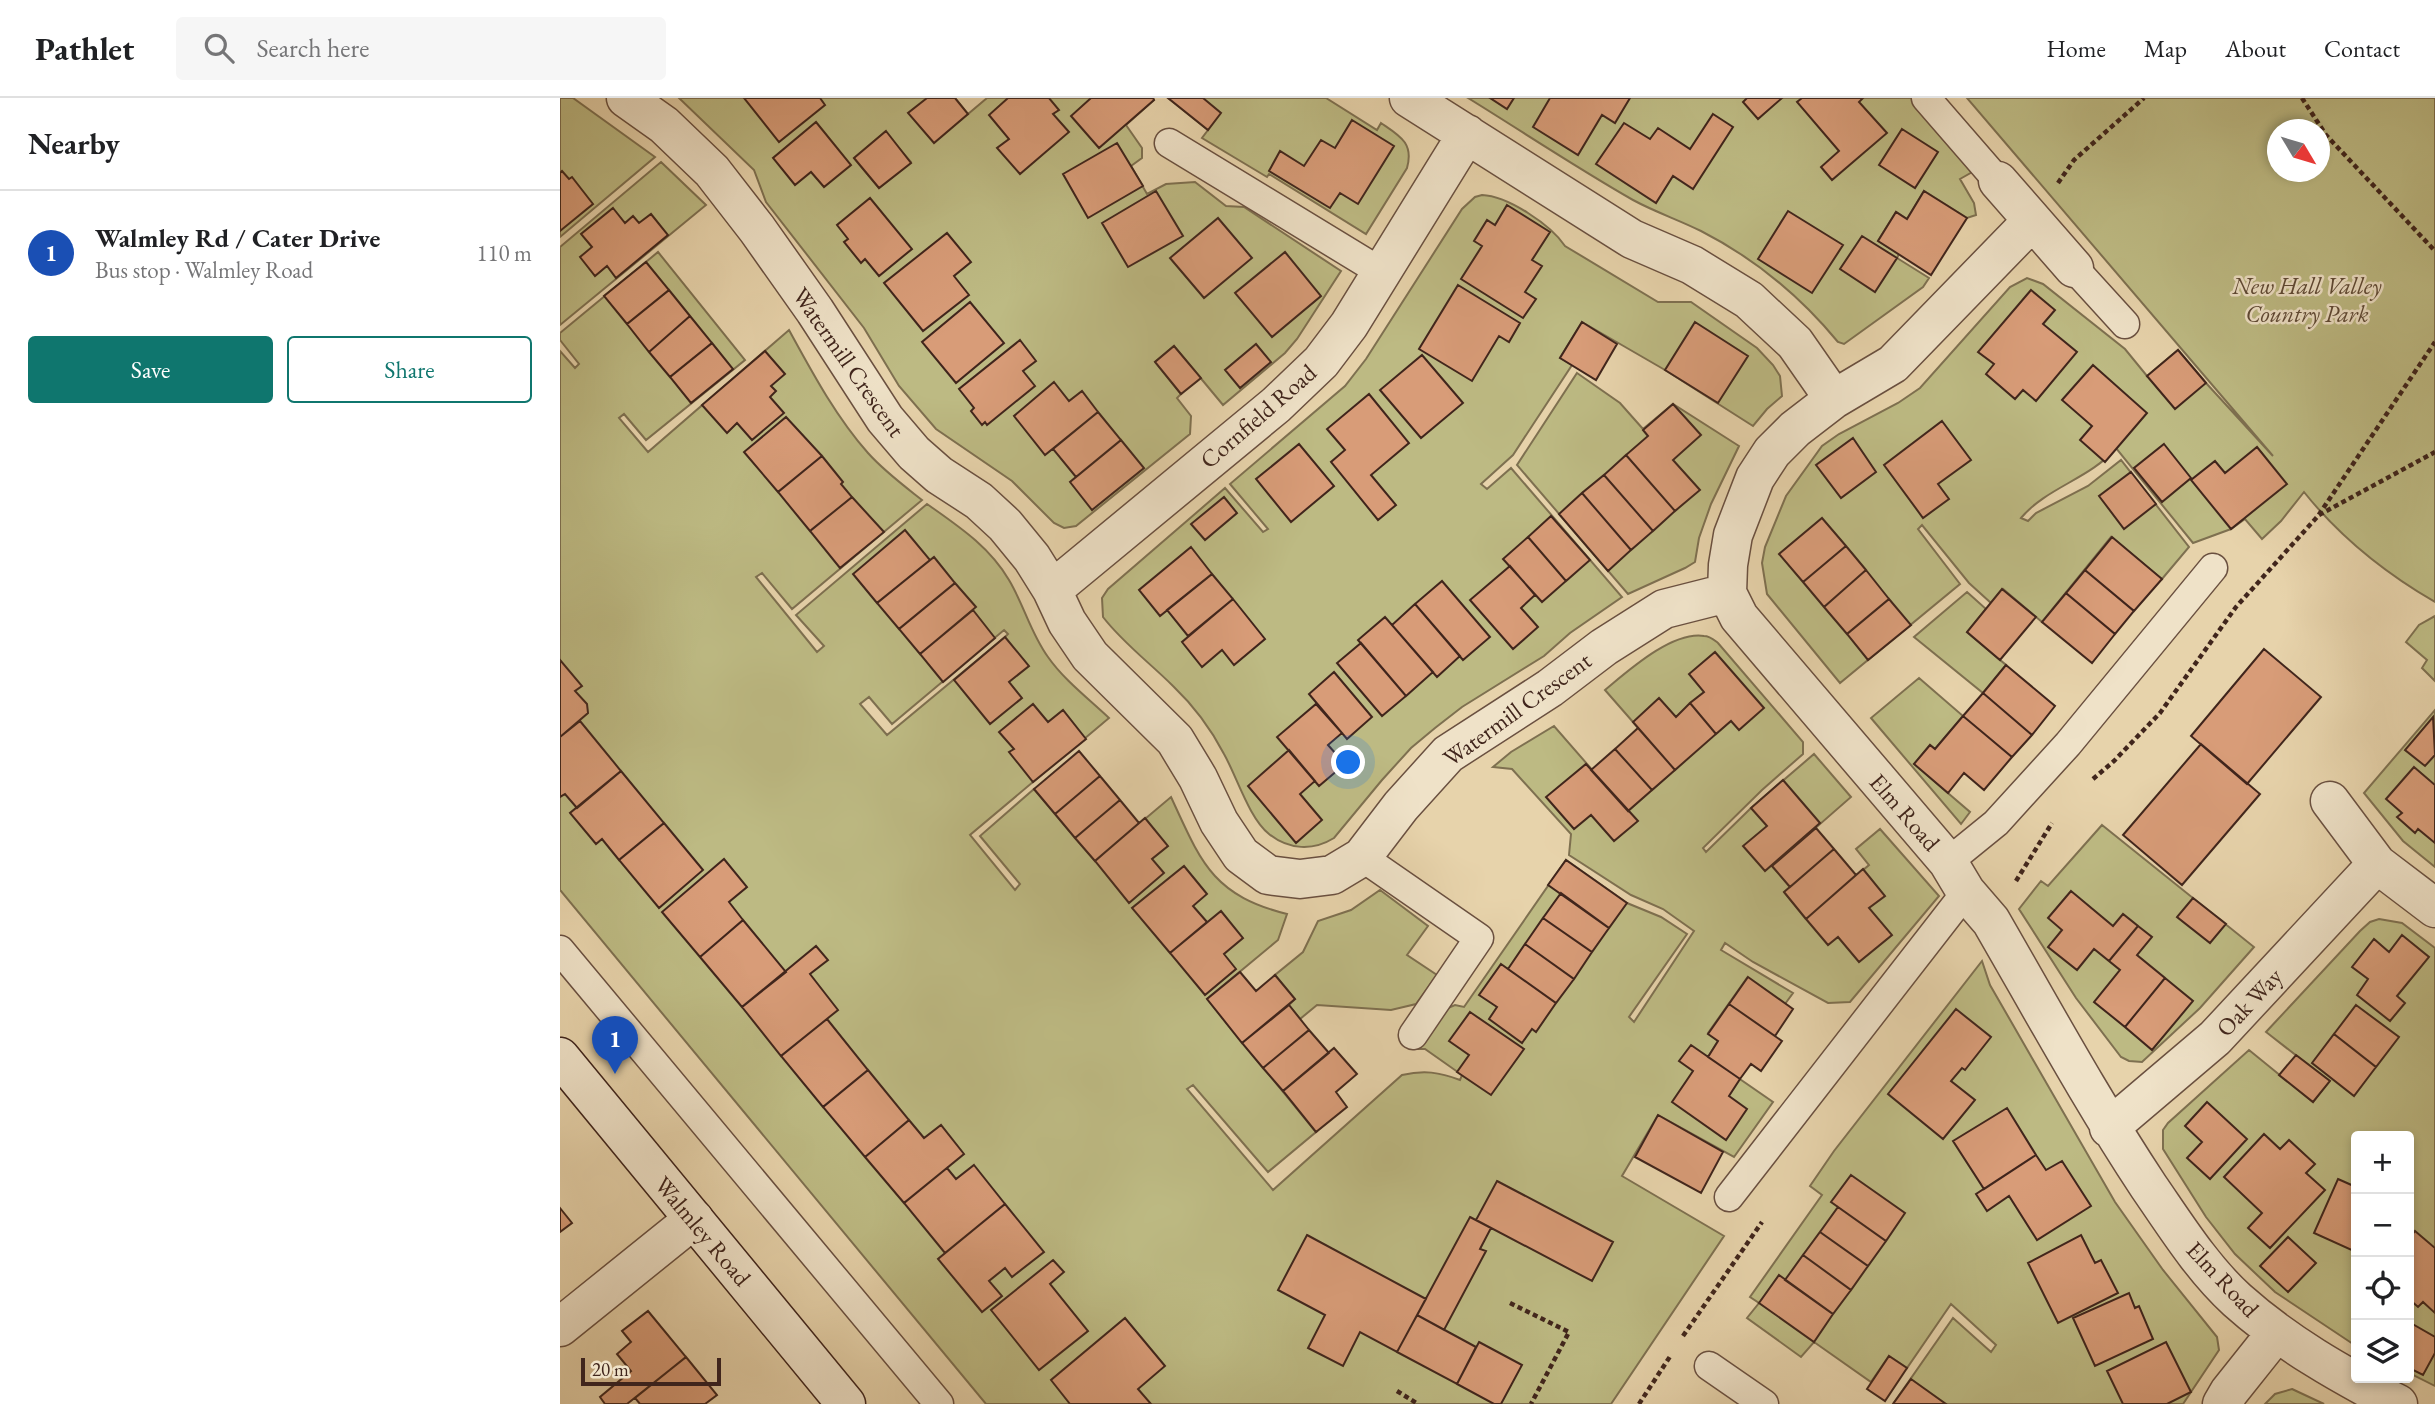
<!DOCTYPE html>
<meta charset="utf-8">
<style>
:root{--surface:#fff;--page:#f6f6f6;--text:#202124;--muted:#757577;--line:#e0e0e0;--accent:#0f766e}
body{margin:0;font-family:"EB Garamond",serif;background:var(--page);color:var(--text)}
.controls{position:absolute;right:21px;bottom:21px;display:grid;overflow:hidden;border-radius:7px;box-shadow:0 4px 10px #0003}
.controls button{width:63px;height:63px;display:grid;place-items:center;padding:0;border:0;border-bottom:2px solid var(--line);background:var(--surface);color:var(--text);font:35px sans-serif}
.compass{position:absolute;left:1707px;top:21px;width:63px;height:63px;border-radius:50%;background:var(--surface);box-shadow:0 4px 10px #0003;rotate:128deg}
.scale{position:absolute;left:21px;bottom:18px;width:140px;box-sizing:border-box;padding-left:7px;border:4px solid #40251c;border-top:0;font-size:19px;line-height:24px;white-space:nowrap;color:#40251c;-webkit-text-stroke:5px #efe2c8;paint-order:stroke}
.you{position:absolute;left:789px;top:665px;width:24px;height:24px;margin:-18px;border:5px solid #fff;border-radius:50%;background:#1a73e8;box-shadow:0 0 0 10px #1a73e833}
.badge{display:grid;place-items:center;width:46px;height:46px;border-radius:50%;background:var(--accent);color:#fff;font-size:23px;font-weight:700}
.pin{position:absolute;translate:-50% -58px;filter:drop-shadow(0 2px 4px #0008)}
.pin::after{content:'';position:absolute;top:37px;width:24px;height:21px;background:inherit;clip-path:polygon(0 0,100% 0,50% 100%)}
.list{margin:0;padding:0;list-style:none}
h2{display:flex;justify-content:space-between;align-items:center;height:91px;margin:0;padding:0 28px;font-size:30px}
h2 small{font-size:23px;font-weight:400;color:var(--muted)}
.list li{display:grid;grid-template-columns:46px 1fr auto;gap:21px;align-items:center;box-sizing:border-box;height:126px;padding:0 28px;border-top:2px solid var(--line)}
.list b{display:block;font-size:26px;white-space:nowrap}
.list p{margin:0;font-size:23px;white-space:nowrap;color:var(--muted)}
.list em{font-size:23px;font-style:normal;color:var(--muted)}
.actions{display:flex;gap:14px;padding:21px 28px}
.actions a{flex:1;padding:16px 0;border:2px solid var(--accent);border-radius:7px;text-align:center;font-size:24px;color:var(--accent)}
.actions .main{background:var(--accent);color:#fff}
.icon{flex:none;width:38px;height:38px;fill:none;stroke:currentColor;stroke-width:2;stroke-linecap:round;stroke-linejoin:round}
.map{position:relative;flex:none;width:1875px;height:1306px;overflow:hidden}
header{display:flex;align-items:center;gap:42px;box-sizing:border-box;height:98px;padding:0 35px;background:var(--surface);border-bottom:2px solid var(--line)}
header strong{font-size:33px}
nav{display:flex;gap:38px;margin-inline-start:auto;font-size:24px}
.search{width:490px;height:63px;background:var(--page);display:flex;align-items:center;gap:18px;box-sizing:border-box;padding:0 24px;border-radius:7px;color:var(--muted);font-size:26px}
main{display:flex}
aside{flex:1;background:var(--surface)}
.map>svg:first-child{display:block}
.green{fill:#bdba83;stroke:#7e7050;stroke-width:2;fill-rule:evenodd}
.building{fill:#d89c78;stroke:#40251c;stroke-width:2}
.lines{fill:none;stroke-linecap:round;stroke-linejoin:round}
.lane-casing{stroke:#6a5040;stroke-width:31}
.street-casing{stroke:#6a5040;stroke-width:41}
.secondary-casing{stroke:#40251c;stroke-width:41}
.path{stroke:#40251c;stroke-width:4.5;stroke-dasharray:5 3.5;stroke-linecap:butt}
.lane{stroke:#efe2c8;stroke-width:28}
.street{stroke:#efe2c8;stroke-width:38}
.secondary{stroke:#efe2c8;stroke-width:38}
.labels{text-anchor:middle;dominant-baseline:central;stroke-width:5;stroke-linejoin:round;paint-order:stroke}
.park-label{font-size:24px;font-style:italic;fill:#5f4a36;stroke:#efe2c8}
.street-label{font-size:24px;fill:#40251c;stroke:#efe2c8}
</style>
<header>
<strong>Pathlet</strong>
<div class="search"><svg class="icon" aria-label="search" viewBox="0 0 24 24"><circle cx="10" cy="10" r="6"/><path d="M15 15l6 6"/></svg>Search here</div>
<nav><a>Home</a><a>Map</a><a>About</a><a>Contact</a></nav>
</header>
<main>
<aside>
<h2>Nearby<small></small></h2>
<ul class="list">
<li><span class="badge" style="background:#1a4fb4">1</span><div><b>Walmley Rd / Cater Drive</b><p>Bus stop · Walmley Road</p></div><em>110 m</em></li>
</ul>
<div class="actions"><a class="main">Save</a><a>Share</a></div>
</aside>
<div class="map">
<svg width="1875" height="1306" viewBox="0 0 1875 1306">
<rect width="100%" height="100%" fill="#e7d3ab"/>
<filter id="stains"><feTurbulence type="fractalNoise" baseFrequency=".00286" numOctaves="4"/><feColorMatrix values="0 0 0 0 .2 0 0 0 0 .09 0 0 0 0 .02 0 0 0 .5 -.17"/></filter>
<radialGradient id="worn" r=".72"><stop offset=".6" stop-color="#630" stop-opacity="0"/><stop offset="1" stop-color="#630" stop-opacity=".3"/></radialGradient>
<path class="green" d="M0 0H13L95 59 0 139Z
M119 0H395L408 16 427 0H593L594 2 566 27 582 50V60L571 68 587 96 606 86 635 84 666 108 684 109 781 173 737 241 725 255 663 307 614 248 595 264 621 296 617 300 631 318 630 336 516 428 504 430 494 425 452 383 376 331 339 288 304 230 206 104 194 72ZM325 34 351 64 319 90 294 60Z
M608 0H766L817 32 821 25C840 38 854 45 847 70L806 136 709 76 707 79 642 40 648 32Z
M908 0H1351L1414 73 1400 81 1414 105 1416 117 1407 120 1364 93 1347 121 1336 114 1318 143 1339 156 1337 160 1369 180 1363 189 1284 246 1278 244C1240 198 1194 160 1141 133 1119 122 1095 114 1073 102 1017 70 963 34 908 0Z
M1407 0H1875V504C1825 475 1780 439 1744 394L1721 423 1702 441 1685 421 1671 431 1633 445 1556 350C1530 381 1487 389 1461 420L1468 423 1476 415 1528 388 1561 362 1629 449 1602 481 1551 439 1482 524 1443 491 1431 505 1409 485 1362 427 1358 431 1400 486 1280 585 1207 496 1202 465 1205 449 1226 398 1262 348 1279 336 1338 305 1360 290 1450 189 1467 180 1483 186 1565 251 1587 278 1618 252 1646 285 1713 358ZM1717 32H1759V74H1717Z
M101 64 146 107 0 227V149Z
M922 97C948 98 991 127 1005 148L1098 204H1131L1197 250 1213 267 1220 278 1222 298 1207 311 1193 328 1105 272 1022 224 1000 260 1012 267 953 357 921 386 927 391 951 370 1062 499 1010 535 984 558 902 609 875 630 851 650 822 682 774 740C753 753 729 752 709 736 689 720 677 679 664 656 651 631 634 608 613 588 590 565 563 545 543 519L542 500 548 491 665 390 703 434 708 431 670 386 785 288 806 261 902 111 915 99Z
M98 154 185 262 86 342 64 316 59 320 88 354 229 232C252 274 276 319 308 355 324 373 343 387 362 402L232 511 202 475 196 479 257 554 264 548 236 517 367 406C398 428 429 448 449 482 464 507 471 536 488 559 504 582 529 601 549 620L410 737 455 792 460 786 420 738 474 691 535 763 611 699C641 764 652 797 727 816L718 842 647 901 756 1034 708 1074 633 987 627 991 713 1092 842 977C864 972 879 974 900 982L902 977 865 951H858L888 910 895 907 904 909 1006 762 1067 805 1101 819 1127 836 1069 919 1074 924 1134 833 1103 811 1071 797 1009 757 1011 736 952 671 933 669 951 654 994 628 1068 713 1115 672 1045 592C1068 573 1112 533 1144 538 1150 538 1154 542 1158 545L1243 644V656L1202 692 1143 750 1146 754 1191 710 1254 656 1291 699 1212 768 1230 789 1224 794 1245 820 1309 767 1296 751 1320 731 1379 798 1290 904 1268 905 1193 864 1165 845 1161 852 1233 895 1225 906 1187 880 1148 935 1158 943 1148 959 1213 1004 1174 1059 1098 1017 1062 1078 1164 1138 1051 1306H426L0 792V253L15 270 19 266 0 242V235ZM444 532 448 536 445 539 327 637 300 606 309 599 332 626Z
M1017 275 1060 305 1083 331 1113 306 1179 348 1151 406 1139 440 1135 464 1125 470 1068 496 957 367Z
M1407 494 1426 511 1407 534 1446 567 1423 595 1354 539Z
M1875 518V583L1862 570 1867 562 1846 544 1859 527Z
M1359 580 1403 618 1375 651 1370 647 1354 666 1410 714 1401 726 1311 620Z
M1875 612V769L1843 743 1804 695Z
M1542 727 1694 849 1640 910 1582 964 1569 963 1561 959 1516 900 1459 811 1481 783 1488 788Z
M820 792 868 828 847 857 877 877 856 906 831 912 757 907 740 921 729 907 735 901 715 877 743 854 758 823 791 812Z
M1819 821 1842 825 1875 850V1288L1849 1275V1038H1796V1248L1715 1194 1675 1156 1646 1119 1603 1051V1032L1608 1025 1689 952 1753 1004 1769 983 1706 934 1800 833 1810 824Z
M1422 863 1430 887 1555 1104 1603 1172 1657 1239 1659 1252 1623 1306H1333L1393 1220 1431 1254 1436 1247 1391 1206 1347 1270 1329 1258 1311 1284 1254 1244 1241 1259 1187 1220 1199 1205 1190 1199 1262 1097 1250 1088 1274 1053Z
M1732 1291 1764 1306H1705L1715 1296Z"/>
<path class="building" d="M184 0H260L265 7 219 44Z
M367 0H395L408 16 374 45 348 15Z
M448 0H489L499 12 493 16 509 34 460 76 437 50 449 41 429 17Z
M531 0H593L594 2 539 50 511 18Z
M608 0H643L661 15 648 32Z
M930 0H954L947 11Z
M990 0H1070L1055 25 1042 17 1018 57 973 29Z
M1187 0H1222L1198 21 1183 4Z
M1242 0H1303L1299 4 1327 35 1272 82 1261 69 1279 53 1237 4Z
M1153 16 1173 29 1133 91 1113 78 1096 105 1036 66 1064 25 1090 41 1098 30 1130 51Z
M792 22 834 48 798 106 780 95 770 110 709 73 720 53 744 68 761 42 775 50Z
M256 24 291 67 264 89 251 74 235 87 213 60Z
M1342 31 1378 54 1355 90 1319 67Z
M326 33 351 65 319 90 294 60Z
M557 45 583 88 528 120 503 76Z
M2 73 9 81 12 79 33 106 0 133V75Z
M596 93 623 138 568 169 542 125Z
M1364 93 1407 120 1371 177 1318 143 1336 114 1347 121Z
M310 100 352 151 319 178 305 161 301 165 284 144 288 141 277 127Z
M947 107 990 134 972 162 982 168 965 194 976 201 963 220 901 181 922 148 914 143 927 122 935 127Z
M53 110 65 125 73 118 79 125 91 116 108 137 56 180 47 168 35 178 20 159 32 149 21 136Z
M1228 113 1283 147 1252 195 1198 161Z
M658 120 692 160 644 200 610 160Z
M387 135 411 164 394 178 409 197 363 233 324 185Z
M1302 138 1337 160 1315 194 1280 171Z
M725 154 761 198 712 239 675 195Z
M86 164 109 192 67 226 44 198Z
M898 187 960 225 949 244 939 238 912 283 859 251Z
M109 192 130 218 89 254 67 226Z
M1471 192 1495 212 1483 226 1517 254 1476 303 1463 292 1455 301 1426 276 1434 266 1418 254Z
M410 204 444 245 396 285 362 244Z
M130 218 152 245 110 279 89 254Z
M1022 224 1057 246 1036 282 1000 260Z
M1135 224 1188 258 1158 305 1105 272Z
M460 242 476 263 463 273 475 288 427 327 425 324 422 327 411 313 414 310 399 291Z
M152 245 173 271 131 305 110 279Z
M696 246 711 264 680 290 665 272Z
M614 248 641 280 621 296 595 264Z
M1618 252 1646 285 1615 311 1587 278Z
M205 253 225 276 211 288 216 293 210 299 224 315 192 342 177 325 167 335 142 307Z
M862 257 903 305 861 340 820 292Z
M1533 267 1587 315 1545 364 1520 342 1532 328 1502 302Z
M494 284 509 303 522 293 538 314 485 357 454 318Z
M809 296 849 345 811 377 836 407 818 422 771 364 785 352 767 331Z
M1113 306 1141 337 1113 362 1140 392 1115 413 1066 357 1088 338 1083 332Z
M538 314 561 342 516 379 493 351Z
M226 319 262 358 218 394 184 354Z
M1382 323 1411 362 1378 386 1389 401 1363 420 1324 367Z
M1293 340 1316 374 1281 400 1256 367Z
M561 342 584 370 532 412 510 384Z
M739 346 774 388 731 424 696 381Z
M1604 346 1631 380 1602 404 1574 370Z
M1697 349 1727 386 1671 431 1631 382 1655 363 1665 375Z
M1066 357 1115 413 1093 433 1044 377Z
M262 358 283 384 281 386 292 399 250 433 218 394Z
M1571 374 1596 406 1564 431 1539 398Z
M1044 377 1093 433 1071 452 1022 395Z
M1022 395 1071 452 1048 473 999 416Z
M292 399 324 434 280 470 250 433Z
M664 399 677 415 645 442 631 426Z
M991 418 1030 462 1006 483 968 439Z
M1262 420 1286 448 1243 484 1219 456Z
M345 432 370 462 317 505 293 476Z
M968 439 1006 483 982 504 943 461Z
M1552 439 1602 481 1574 513 1525 472Z
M1286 448 1306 472 1264 509 1243 484Z
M631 449 652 476 600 518 579 492Z
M374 459 395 485 339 531 317 505Z
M950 468 975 497 961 510 978 529 953 551 910 502Z
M1306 472 1329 501 1287 536 1264 509Z
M1525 472 1574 513 1555 536 1506 495Z
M652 476 673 501 628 538 607 512Z
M882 483 930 539 903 562 855 506Z
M395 485 416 509 360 556 339 531Z
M1442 491 1476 519 1440 562 1407 534Z
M1506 495 1555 536 1532 565 1482 524Z
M673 501 705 541 674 567 662 552 642 569 622 544Z
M1329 501 1351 527 1308 562 1287 536Z
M855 506 900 558 877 579 832 527Z
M413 512 435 540 383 584 360 556Z
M825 519 873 574 846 598 798 542Z
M445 539 469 568 449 584 462 600 430 626 394 582Z
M801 545 846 598 822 618 777 565Z
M1704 551 1761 599 1687 686 1631 638Z
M1155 554 1204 610 1179 632 1171 623 1156 636 1130 605 1144 594 1129 576Z
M0 562 22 588 15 593 27 606 28 615 0 639Z
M1446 567 1495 608 1472 637 1423 595Z
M774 574 812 619 787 641 749 596Z
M1423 595 1472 637 1452 659 1403 618Z
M1099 600 1116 619 1130 605 1156 636 1115 672 1073 624Z
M473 606 488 624 503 612 526 641 473 684 449 654 454 651 439 634Z
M756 606 782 635 768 647 785 666 759 688 717 639Z
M1403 618 1452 659 1424 692 1404 675 1388 695 1354 666 1370 647 1375 651Z
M1873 619 1875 657 1865 668 1845 652Z
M20 623 61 673 17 710 5 696 0 699V639Z
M1078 630 1115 672 1092 692 1055 651Z
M1641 646 1700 696 1622 787 1563 737Z
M1055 651 1092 692 1068 713 1031 672Z
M729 652 755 683 740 696 762 722 736 745 688 688Z
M519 653 540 678 495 716 474 691Z
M1026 666 1078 723 1054 743 1031 717 1014 731 986 699Z
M1854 669 1875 687V745L1858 731 1855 735 1837 719 1842 715 1826 701Z
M61 673 104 725 59 762 42 741 36 746 10 715Z
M540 678 560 702 515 740 495 716Z
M1223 682 1260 725 1205 773 1183 748 1207 728 1191 710Z
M560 702 579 725 535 763 515 740Z
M585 720 608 748 592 761 604 775 569 805 535 763Z
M104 725 143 772 99 810 59 762Z
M1256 730 1274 751 1230 789 1212 768Z
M1274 751 1296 777 1246 821 1224 794Z
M164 761 187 789 169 804 183 822 140 859 102 814Z
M1006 762 1067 805 1049 830 988 787Z
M624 768 647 796 633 808 647 824 610 855 572 810Z
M1303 771 1325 798 1309 810 1332 837 1299 864 1278 839 1268 847 1246 821Z
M1511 793 1553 828 1563 816 1578 828 1549 863 1534 851 1517 872 1488 849 1502 832 1488 820Z
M1001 795 1049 830 1032 854 983 820Z
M1633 800 1666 826 1650 845 1617 819Z
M661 813 683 840 664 856 676 871 645 897 610 855Z
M983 820 1032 854 1014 881 965 846Z
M183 822 226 874 182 909 140 859Z
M1578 828 1592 839 1577 857 1605 880 1565 929 1534 904 1560 872 1549 863Z
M1842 837 1869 859 1837 898 1845 905 1830 923 1797 897 1808 881 1792 869 1814 841 1829 854Z
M965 846 1014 881 996 905 948 871Z
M256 848 268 862 250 876 278 912 221 958 182 909Z
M941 866 996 905 976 934 972 931 962 945 929 921 937 909 919 897Z
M680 874 696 893 715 877 735 901 682 945 647 901Z
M1188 879 1233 911 1215 938 1169 906Z
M1605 880 1633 903 1592 952 1565 929Z
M1169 906 1222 943 1201 973 1191 966 1180 981 1148 959 1158 943 1148 936Z
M729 907 749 932 703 970 682 945Z
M1796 907 1839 939 1816 969 1774 936Z
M1396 911 1431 939 1405 972 1402 970 1391 983 1415 1002 1383 1041 1328 996Z
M910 914 964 951 931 997 897 974 909 957 889 943Z
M267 921 308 972 263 1009 221 958Z
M749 932 769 955 723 993 703 970Z
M1774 936 1816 969 1794 998 1752 965Z
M1131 947 1180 981 1169 998 1187 1011 1166 1042 1112 1004 1133 973 1119 963Z
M774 950 797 976 776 994 787 1009 756 1034 723 993Z
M1736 957 1770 983 1753 1004 1719 977Z
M308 972 349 1022 305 1059 263 1009Z
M1647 1004 1687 1041 1650 1081 1627 1060 1642 1044 1625 1028Z
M1447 1010 1476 1057 1424 1091 1393 1043Z
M1098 1017 1163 1054 1141 1095 1075 1059Z
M349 1022 364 1040 381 1027 404 1056 344 1105 305 1059Z
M1704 1036 1720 1051 1729 1042 1755 1066 1746 1075 1765 1092 1710 1150 1688 1130 1702 1115 1664 1079Z
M1476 1057 1486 1072 1502 1063 1531 1108 1477 1142 1449 1098 1427 1113 1416 1096Z
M414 1067 445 1106 385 1155 344 1105 387 1070 396 1081Z
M1291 1077 1345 1115 1326 1143 1271 1104Z
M1778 1081 1796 1089V1154L1754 1135Z
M937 1083 1053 1144 1032 1183 916 1122Z
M445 1106 484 1154 452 1179 445 1170 429 1183 442 1198 422 1214 378 1161Z
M1278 1109 1326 1143 1308 1168 1260 1134Z
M0 1110 12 1125 0 1134Z
M910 1119 931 1130 920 1151 926 1153 884 1232 857 1217Z
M1855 1133 1875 1150V1215L1863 1204 1858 1209 1849 1201V1140Z
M1260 1134 1308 1168 1291 1192 1243 1157Z
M747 1137 866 1201 837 1254 800 1234 783 1268 748 1250 765 1217 718 1192Z
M1521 1137 1535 1165 1541 1162 1558 1195 1498 1225 1468 1165Z
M1728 1139 1756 1165 1728 1194 1700 1168Z
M1243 1157 1291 1192 1273 1216 1225 1182Z
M493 1162 504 1174 490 1186 528 1233 479 1272 431 1212Z
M1219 1177 1273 1216 1254 1244 1199 1205Z
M1569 1195 1575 1210 1579 1208 1593 1241 1535 1268 1513 1220Z
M88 1213 126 1259 67 1306H45L40 1299 71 1273 57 1256 71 1244 62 1233Z
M857 1217 916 1249 897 1286 837 1254Z
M565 1220 605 1268 578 1291 591 1306H510L491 1282Z
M1849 1224 1875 1239V1255L1863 1277 1849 1270Z
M919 1244 962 1267 941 1306H934L897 1286Z
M1606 1244 1631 1294 1607 1306H1563L1547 1273Z
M1329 1258 1347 1270 1325 1303 1307 1291Z
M126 1259 157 1297 145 1306H80L75 1300Z
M1351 1281 1386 1306H1333Z"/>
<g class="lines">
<defs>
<path id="lane" d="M1366 0 1438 83
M609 45 821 174
M1514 170 1565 226
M802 759 919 840 853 937
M1388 764 1436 725 1508 646 1653 470
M0 852 379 1306
M1169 1099 1406 794
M1149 1268 1204 1306"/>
<path id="street" d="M66 0 104 27 152 73 197 131 255 213 325 321 354 355 379 377 419 403 445 427 472 460 492 492 507 524 530 558 615 642 638 680 659 724 681 757 708 777 740 781 772 777 802 759 841 708 888 656 990 590 1044 549 1104 511 1167 495
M849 0 1072 141 1132 167 1189 202 1235 245 1274 301
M1438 83 1514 170
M1472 123 1333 266 1274 301 1235 331 1212 354 1195 380 1173 437 1168 467 1167 495 1179 519 1388 764 1406 794 1431 823C1483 913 1532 1003 1589 1089 1616 1128 1642 1170 1677 1202 1725 1245 1781 1277 1838 1306
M492 492 716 307 761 264 789 227 907 36
M1770 703 1817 766 1875 810
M1549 1030 1655 940 1817 766
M0 1229 134 1121
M1662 1306 1669 1294 1716 1235"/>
<path id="secondary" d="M0 959 286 1306"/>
</defs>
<use href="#lane" class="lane-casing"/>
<use href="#street" class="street-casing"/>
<use href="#secondary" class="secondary-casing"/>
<path class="path" d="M1742 0 1766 37 1875 153
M1498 85 1514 62 1584 0
M1759 417 1875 354
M1533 681 1554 663 1600 615 1676 509 1758 418 1875 244
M1456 783 1492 725
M950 1205 1009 1234 971 1306
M1123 1238 1202 1124
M837 1293 858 1306
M1079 1306 1111 1257"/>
<use href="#lane" class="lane"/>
<use href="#street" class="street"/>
<use href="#secondary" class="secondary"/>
</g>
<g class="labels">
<g class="park-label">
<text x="1747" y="187">New Hall Valley<tspan x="1747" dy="28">Country Park</tspan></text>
</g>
<g class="street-label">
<text transform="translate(289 264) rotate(55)">Watermill Crescent</text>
<text transform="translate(698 318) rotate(-41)">Cornfield Road</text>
<text transform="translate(957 611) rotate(-36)">Watermill Crescent</text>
<text transform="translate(1345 714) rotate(49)">Elm Road</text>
<text transform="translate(1689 904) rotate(-47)">Oak Way</text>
<text transform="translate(143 1133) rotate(50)">Walmley Road</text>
<text transform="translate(1663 1181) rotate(47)">Elm Road</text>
</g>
</g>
<rect width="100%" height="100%" filter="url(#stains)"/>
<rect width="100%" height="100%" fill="url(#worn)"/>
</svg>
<div class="controls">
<button>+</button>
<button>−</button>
<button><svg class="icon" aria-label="locate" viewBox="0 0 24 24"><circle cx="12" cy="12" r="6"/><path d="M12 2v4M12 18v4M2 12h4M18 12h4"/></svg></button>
<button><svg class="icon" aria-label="layers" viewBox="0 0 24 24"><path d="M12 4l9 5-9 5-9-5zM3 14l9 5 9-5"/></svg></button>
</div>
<svg class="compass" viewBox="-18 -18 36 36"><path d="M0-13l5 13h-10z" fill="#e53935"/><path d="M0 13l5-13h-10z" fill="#757577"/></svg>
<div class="scale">20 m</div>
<div class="you"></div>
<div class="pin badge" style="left:55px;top:976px;background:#1a4fb4">1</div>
</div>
</main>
